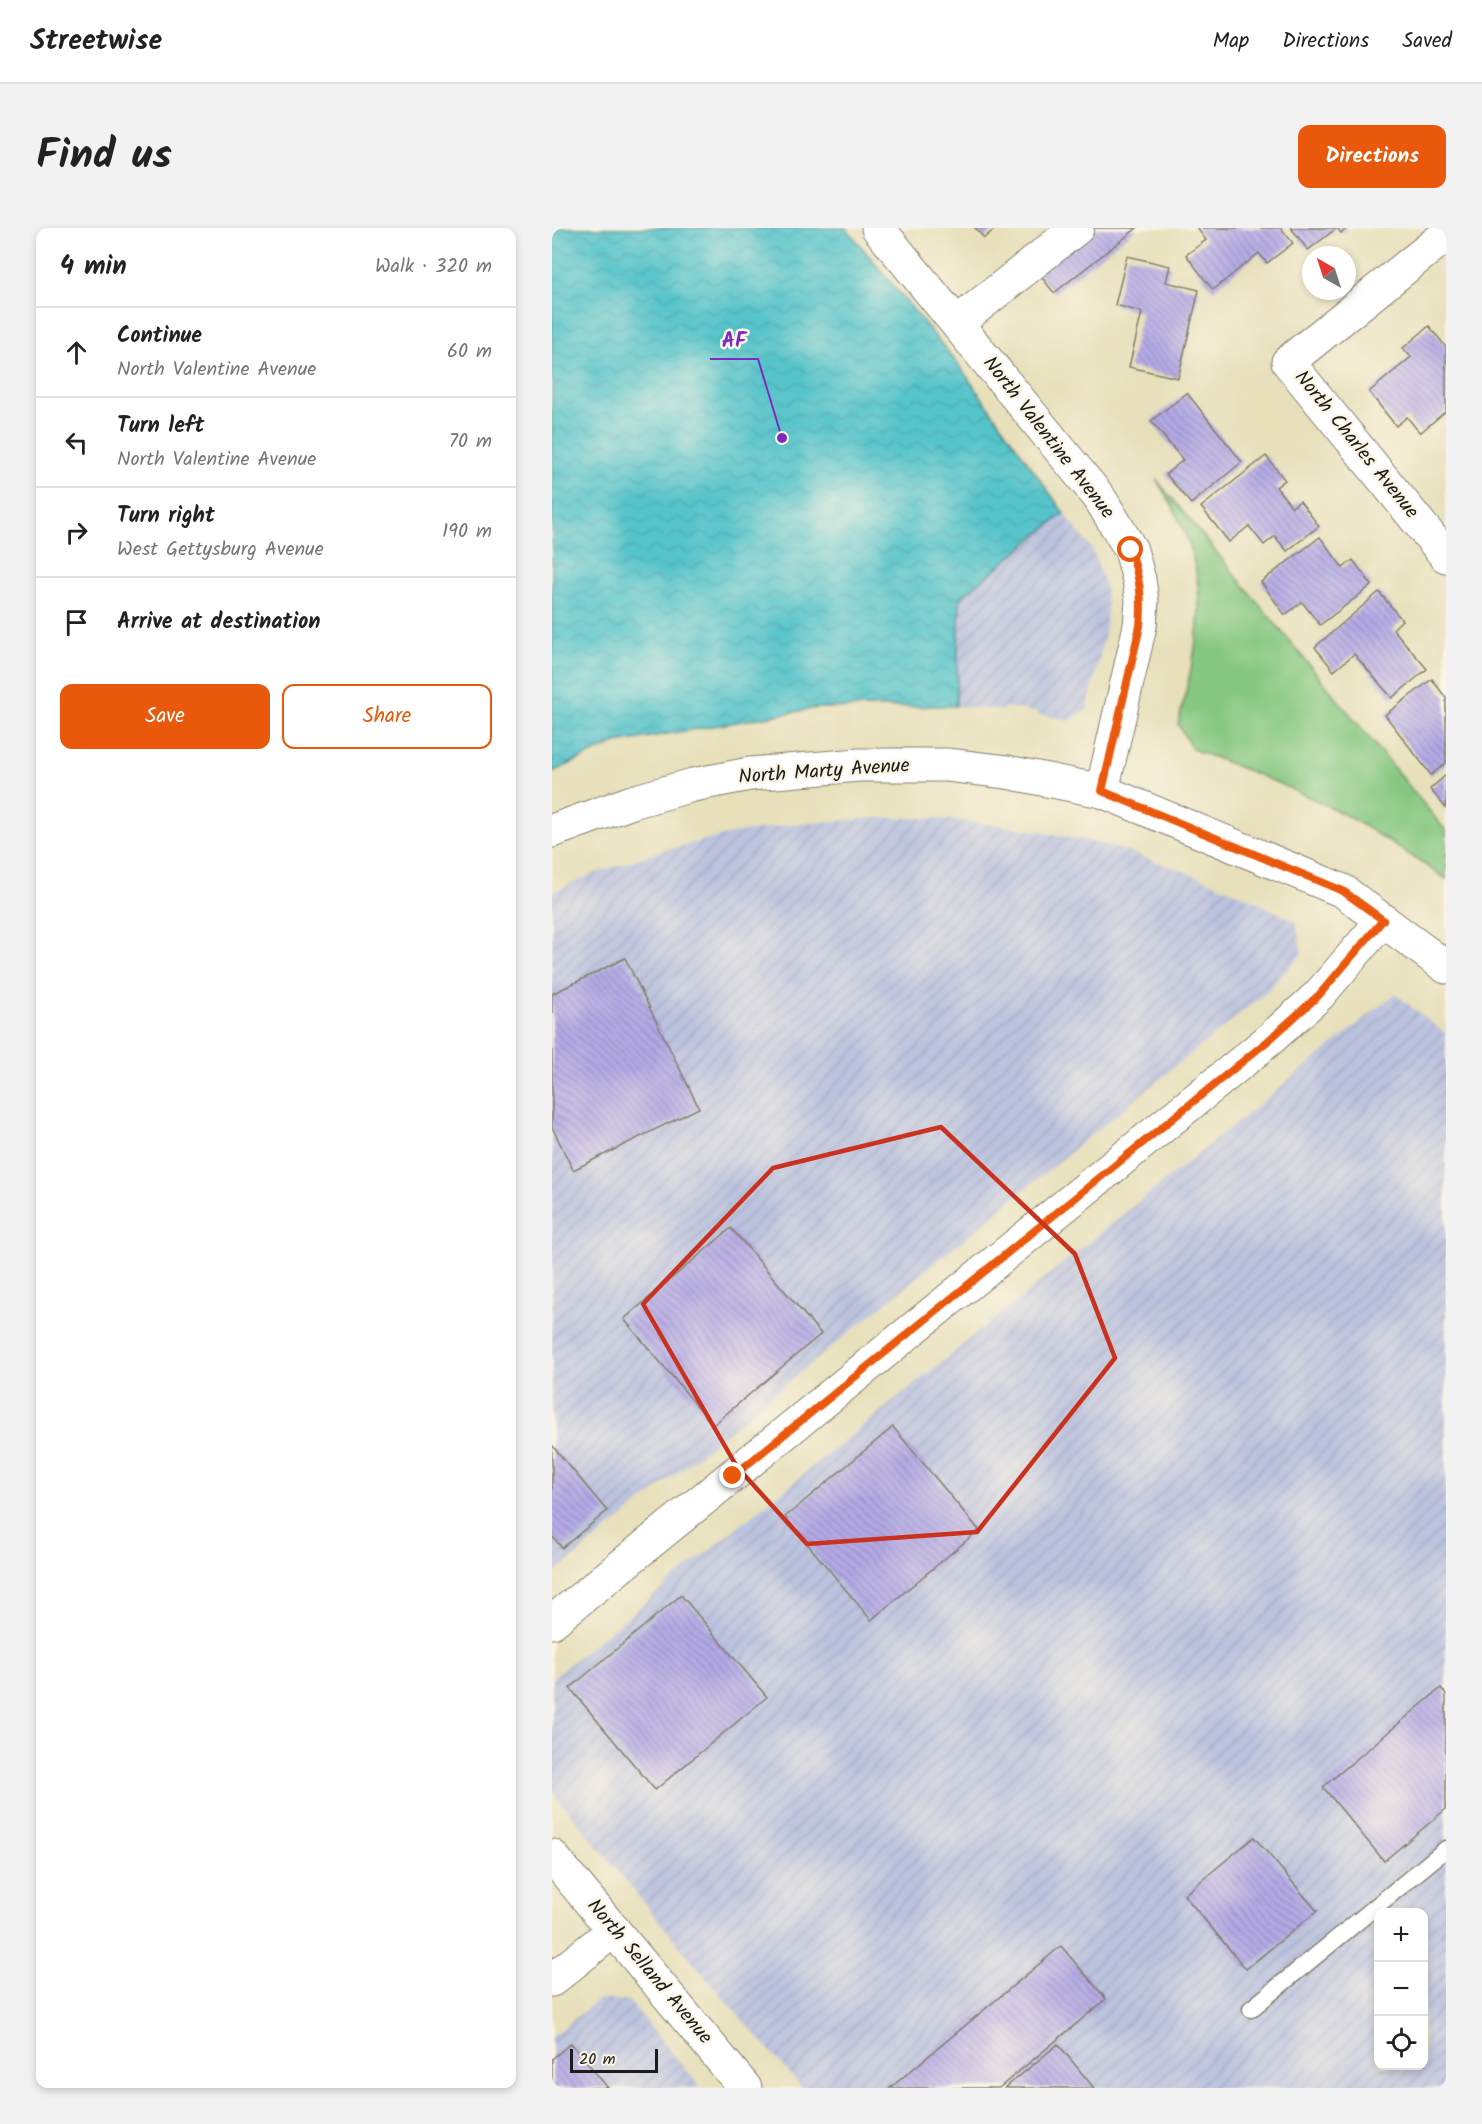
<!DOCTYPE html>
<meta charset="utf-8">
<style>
:root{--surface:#fff;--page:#f2f2f2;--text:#222;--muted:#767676;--line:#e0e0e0;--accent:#ea580c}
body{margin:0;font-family:Kalam,sans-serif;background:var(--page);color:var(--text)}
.controls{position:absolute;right:18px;bottom:18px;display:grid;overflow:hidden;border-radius:12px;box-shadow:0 3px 9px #0003}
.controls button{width:54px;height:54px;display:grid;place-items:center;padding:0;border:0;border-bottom:2px solid var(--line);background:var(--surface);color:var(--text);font:30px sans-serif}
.compass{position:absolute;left:750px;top:18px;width:54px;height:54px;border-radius:50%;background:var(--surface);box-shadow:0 3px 9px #0003;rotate:321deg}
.scale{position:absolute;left:18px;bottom:15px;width:88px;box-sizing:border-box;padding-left:6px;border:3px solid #1c1c1c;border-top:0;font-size:16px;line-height:21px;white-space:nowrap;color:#1c1c1c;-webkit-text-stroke:4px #fcf5e5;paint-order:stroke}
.stop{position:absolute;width:18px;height:18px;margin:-14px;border:4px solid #ea580c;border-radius:50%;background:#fff}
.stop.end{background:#ea580c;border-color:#fff;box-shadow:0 2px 6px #0008}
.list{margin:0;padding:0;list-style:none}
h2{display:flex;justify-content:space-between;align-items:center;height:78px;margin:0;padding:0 24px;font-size:26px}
h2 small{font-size:20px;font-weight:400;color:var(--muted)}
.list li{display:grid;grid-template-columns:39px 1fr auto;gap:18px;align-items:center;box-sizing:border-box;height:90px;padding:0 24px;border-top:2px solid var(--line)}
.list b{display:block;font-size:22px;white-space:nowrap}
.list p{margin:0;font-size:20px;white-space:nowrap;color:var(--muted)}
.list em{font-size:20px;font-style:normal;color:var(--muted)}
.actions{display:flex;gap:12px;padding:18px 24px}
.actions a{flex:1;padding:14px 0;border:2px solid var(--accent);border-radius:12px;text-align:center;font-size:21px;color:var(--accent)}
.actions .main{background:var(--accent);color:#fff}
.icon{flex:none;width:33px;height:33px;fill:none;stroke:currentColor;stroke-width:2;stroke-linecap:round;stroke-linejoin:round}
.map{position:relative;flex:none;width:894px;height:1860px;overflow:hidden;border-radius:12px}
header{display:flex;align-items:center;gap:36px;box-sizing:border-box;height:84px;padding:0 30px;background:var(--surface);border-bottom:2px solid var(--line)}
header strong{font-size:28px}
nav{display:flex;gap:33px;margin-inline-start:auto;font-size:21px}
.intro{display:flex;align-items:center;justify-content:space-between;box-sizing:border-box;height:144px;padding:0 36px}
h1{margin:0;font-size:42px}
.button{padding:15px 27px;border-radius:12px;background:var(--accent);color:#fff;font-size:21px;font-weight:700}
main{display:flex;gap:36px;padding:0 36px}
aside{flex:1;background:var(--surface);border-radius:12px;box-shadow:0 3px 9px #0003}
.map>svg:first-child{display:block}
.industrial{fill:url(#industrial-furrows);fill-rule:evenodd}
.green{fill:#86c881;stroke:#51724e;stroke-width:1.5}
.water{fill:url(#water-waves);stroke:#397074;stroke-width:1.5}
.building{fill:url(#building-back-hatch)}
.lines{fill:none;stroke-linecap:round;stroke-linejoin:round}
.service-casing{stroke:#827e6c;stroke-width:19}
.minor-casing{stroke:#827e6c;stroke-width:35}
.tertiary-casing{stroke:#827e6c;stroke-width:35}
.service{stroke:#fff;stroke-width:16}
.minor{stroke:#fff;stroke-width:33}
.tertiary{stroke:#fff;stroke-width:33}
.route{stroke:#ea580c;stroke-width:8}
.marked{fill:none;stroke:#c8321e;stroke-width:4.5;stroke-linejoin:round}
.labels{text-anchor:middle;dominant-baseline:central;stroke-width:5;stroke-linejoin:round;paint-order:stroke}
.street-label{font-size:20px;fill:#1c1c1c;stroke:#fcf5e5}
.leader{fill:none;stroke:#7b2cbf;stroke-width:2}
.callout-dot{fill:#7b2cbf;stroke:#fcf5e5;stroke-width:2}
.callout-label{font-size:21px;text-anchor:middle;font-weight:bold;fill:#7b2cbf;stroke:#fcf5e5;stroke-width:5;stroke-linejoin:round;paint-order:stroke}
</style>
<header>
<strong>Streetwise</strong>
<nav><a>Map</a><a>Directions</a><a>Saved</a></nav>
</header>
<div class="intro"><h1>Find us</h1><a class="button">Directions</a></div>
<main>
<aside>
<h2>4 min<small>Walk · 320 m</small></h2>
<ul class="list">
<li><svg class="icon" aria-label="ahead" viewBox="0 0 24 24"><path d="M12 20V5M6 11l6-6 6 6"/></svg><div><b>Continue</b><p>North Valentine Avenue</p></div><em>60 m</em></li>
<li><svg class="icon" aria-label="left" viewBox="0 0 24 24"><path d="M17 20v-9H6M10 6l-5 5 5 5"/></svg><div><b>Turn left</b><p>North Valentine Avenue</p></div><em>70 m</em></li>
<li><svg class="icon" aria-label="right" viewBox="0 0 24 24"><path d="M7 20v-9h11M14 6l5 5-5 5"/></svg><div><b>Turn right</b><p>West Gettysburg Avenue</p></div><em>190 m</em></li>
<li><svg class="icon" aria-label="arrive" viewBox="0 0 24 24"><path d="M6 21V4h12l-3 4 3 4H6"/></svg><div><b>Arrive at destination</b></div></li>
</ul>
<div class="actions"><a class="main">Save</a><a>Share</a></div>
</aside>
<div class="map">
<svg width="894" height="1860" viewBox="0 0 894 1860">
<defs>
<pattern id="industrial-furrows" width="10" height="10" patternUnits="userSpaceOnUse" patternTransform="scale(1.5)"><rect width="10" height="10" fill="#bcc3de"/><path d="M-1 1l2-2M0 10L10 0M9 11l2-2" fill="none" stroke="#a1a7be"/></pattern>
<pattern id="water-waves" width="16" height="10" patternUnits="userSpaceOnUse" patternTransform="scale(1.5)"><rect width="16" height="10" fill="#56c4cb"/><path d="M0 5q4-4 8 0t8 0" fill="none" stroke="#4aa8ae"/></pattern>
<pattern id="building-back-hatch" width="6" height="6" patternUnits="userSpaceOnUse" patternTransform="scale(1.5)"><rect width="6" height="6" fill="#b5abe7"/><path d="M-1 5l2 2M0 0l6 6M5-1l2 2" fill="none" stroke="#928aba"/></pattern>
</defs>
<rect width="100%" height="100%" fill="#fcf5e5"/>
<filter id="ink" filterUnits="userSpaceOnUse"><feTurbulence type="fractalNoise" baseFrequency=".0167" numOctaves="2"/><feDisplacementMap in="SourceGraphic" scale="12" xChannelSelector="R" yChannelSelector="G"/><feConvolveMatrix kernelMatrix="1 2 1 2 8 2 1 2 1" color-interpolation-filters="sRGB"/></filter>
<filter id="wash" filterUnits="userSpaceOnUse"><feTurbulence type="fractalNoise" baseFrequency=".008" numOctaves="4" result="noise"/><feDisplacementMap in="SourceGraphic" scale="24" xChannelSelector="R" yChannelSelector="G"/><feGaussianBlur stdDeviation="1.35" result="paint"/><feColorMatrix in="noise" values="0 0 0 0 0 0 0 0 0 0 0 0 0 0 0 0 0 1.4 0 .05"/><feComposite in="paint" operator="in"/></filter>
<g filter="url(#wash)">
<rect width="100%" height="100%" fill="#e7e0bb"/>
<path class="industrial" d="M512 285 540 321 553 358 555 377 553 405 535 482 518 492 485 486 484 484 451 479 450 482 404 478 408 370Z
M321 590H378L462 599 547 615 571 622 653 651 693 668 744 694 750 726 711 767 0 1347V664L41 646 109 623 179 606 236 597Z
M843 766 894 806V1860H250L154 1750 0 1563V1450ZM826 1684H872V1838H826Z
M47 1771 77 1773 149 1860H0V1809Z"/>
<path class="green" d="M604 251 894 603V651C862 630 830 608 797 589 746 562 694 541 640 521L626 496C651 396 664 343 604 251Z"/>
<path class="water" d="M0 0H294L406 136 512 285 408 370 404 478 265 480 64 515 0 544Z"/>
<g id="blocks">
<path class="building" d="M423 0H444L432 10Z
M540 0H585L502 65 485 43Z
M645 0H729L741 15 715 35 707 25 661 62 634 27 654 12Z
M739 0H796L789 5 785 0 756 22Z
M575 28 618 38 614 54 647 62 626 150 577 139 590 84 563 77Z
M877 98 894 119V183L868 205 855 189 844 198 817 164 859 129 851 120Z
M635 165 690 234 639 276 614 246 631 232 599 193Z
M714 228 733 252 724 259 740 279 748 273 767 298 735 323 723 308 712 317 697 298 677 314 649 279Z
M768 309 791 340 801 332 820 357 768 397 750 374 733 387 709 354Z
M827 364 850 392 841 401 875 441 840 470 802 426 782 443 763 419Z
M880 451 894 470V535L879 547 833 487Z
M894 547V580L878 561Z
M73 730 147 880 21 942 0 899V766Z
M179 1000 269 1106 161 1197 72 1091Z
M341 1199 427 1302 319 1392 233 1289Z
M0 1217 55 1283 10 1320 0 1308Z
M129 1367 215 1469 103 1562 18 1460Z
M889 1460 894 1466V1581L832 1633 771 1559Z
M702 1609 765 1683 694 1741 632 1667Z
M509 1718 554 1771 447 1860H338Z
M19 1815 56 1860H0V1831Z
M506 1816 542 1860H453Z"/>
</g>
</g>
<g filter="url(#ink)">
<use href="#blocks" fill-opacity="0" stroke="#827e6c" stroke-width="1.5"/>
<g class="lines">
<defs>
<path id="service" d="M699 1781 894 1621"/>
<path id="minor" d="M326 0 547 269 579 322 587 352 590 373 588 398 550 563
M894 7 736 134 894 328
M405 95 525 0
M0 1394 717 812 767 767 831 692
M0 1628 193 1860
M0 1752 62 1702"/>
<path id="tertiary" d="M0 603 80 574 141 557 198 546 307 537H395L455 544 550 563 791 663 894 739"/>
</defs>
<use href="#service" class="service-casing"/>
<use href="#minor" class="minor-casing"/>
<use href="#tertiary" class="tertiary-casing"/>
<use href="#service" class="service"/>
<use href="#minor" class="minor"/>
<use href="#tertiary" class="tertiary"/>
</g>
</g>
<g class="lines" filter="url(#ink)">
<path class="route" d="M181 1248 717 812 767 767 831 692 791 663 550 563 588 398C591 367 587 351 579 322"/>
</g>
<path class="marked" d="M389 899 523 1026 563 1130 425 1304 255 1316 185 1239 91 1076 221 940Z"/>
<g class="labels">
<g class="street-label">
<text transform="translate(496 210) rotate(52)">North Valentine Avenue</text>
<text transform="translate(804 217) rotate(51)">North Charles Avenue</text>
<text transform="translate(272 544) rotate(-4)">North Marty Avenue</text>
<text transform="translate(97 1744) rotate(50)">North Selland Avenue</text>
</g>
</g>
<path class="leader" d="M230 210L206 131H158"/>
<circle class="callout-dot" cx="230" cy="210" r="6"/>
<g class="callout-label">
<text x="182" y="119">AF</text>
</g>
</svg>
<div class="controls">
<button>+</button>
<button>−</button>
<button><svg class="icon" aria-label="locate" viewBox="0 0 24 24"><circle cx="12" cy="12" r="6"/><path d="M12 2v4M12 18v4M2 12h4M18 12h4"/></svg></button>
</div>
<svg class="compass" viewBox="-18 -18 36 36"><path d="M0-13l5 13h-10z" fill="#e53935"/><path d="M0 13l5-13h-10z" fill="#767676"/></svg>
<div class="scale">20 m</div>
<div class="stop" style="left:579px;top:322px"></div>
<div class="stop end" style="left:181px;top:1248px"></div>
</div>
</main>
